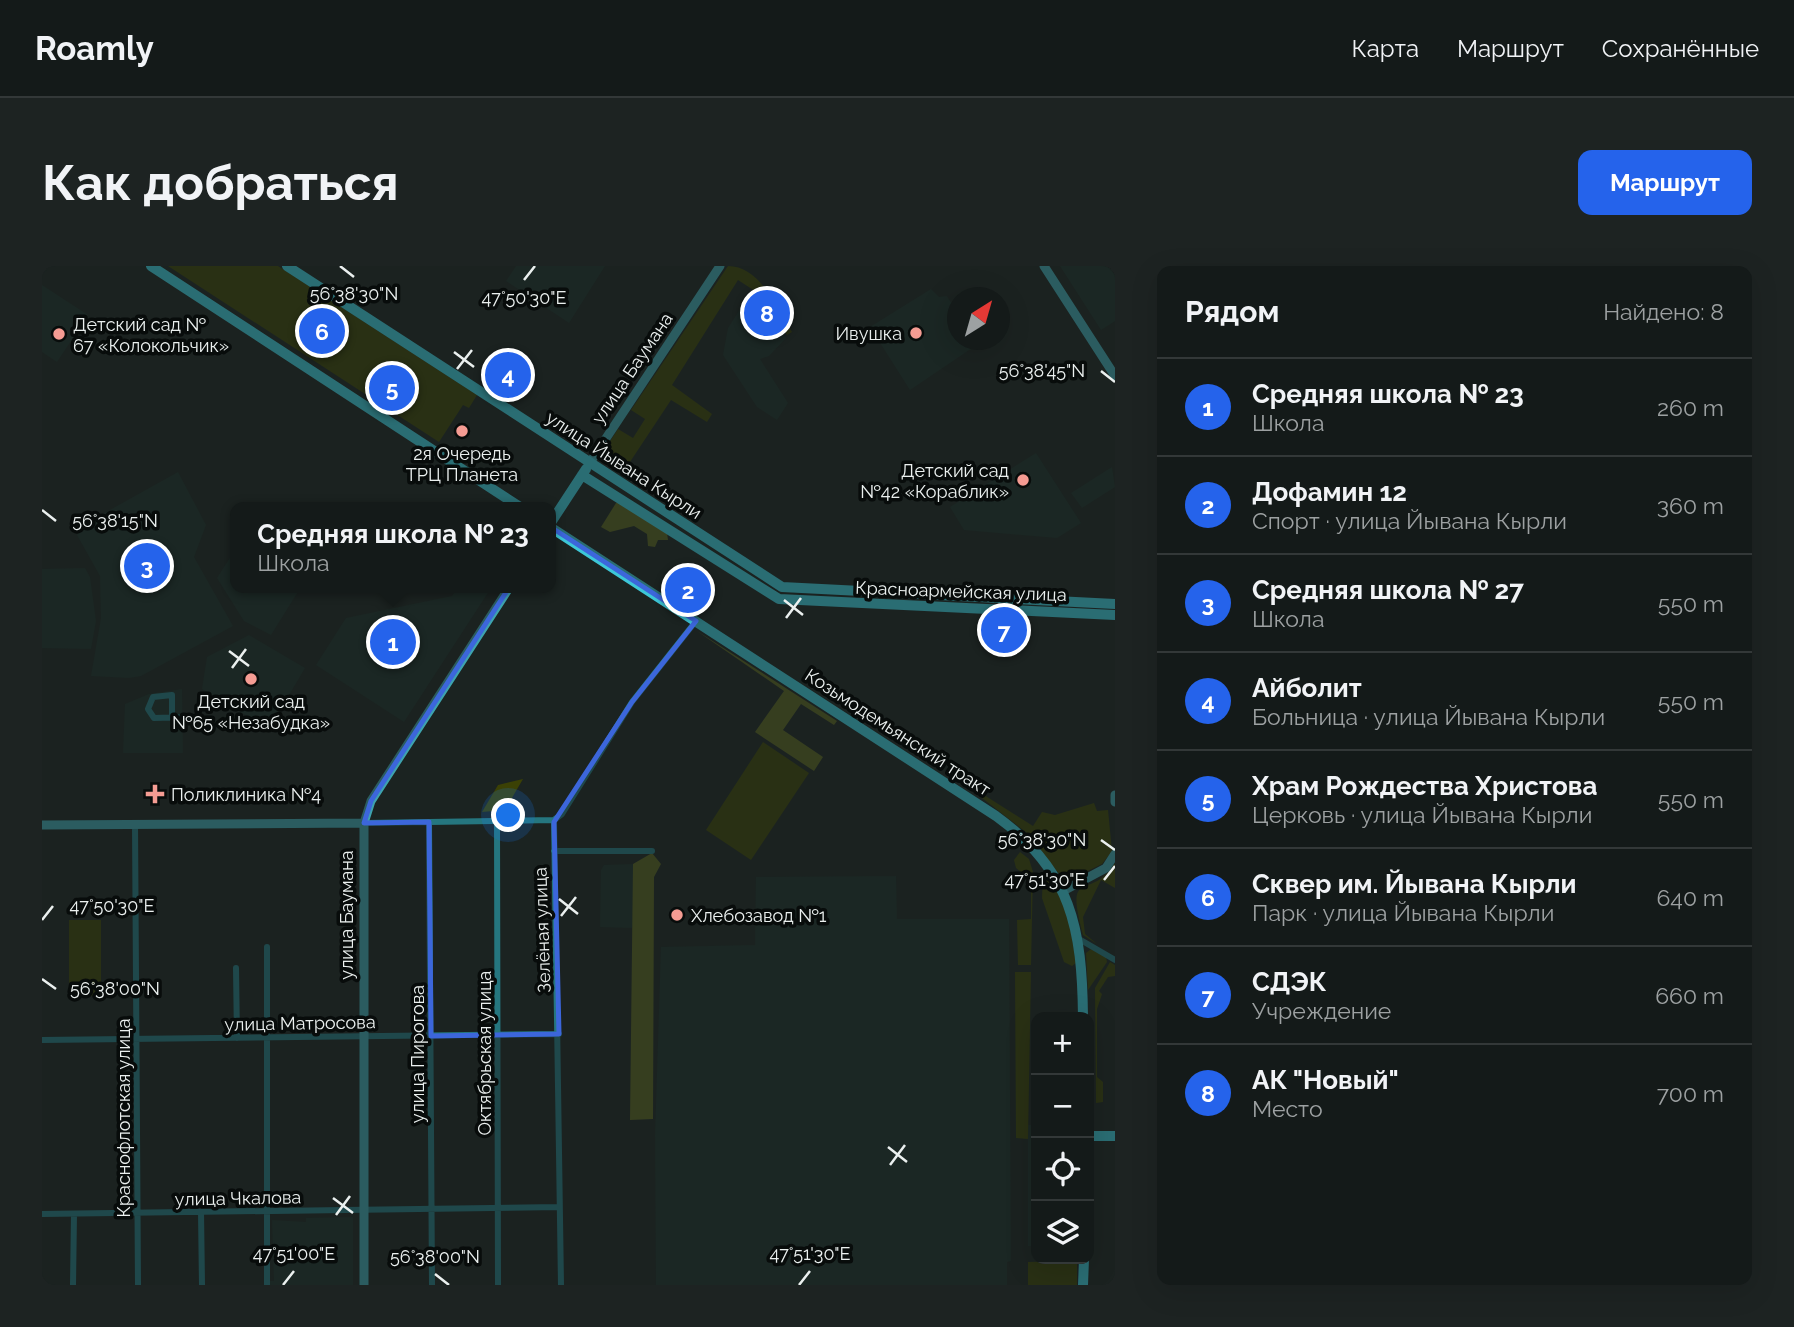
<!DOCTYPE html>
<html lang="ru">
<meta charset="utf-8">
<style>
:root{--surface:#141a19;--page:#1d2322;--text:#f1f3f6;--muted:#9da1a2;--line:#333838;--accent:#2563eb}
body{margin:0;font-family:Raleway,sans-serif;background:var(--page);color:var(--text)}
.controls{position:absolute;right:21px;bottom:21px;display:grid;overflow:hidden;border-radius:14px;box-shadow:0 7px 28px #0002}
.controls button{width:63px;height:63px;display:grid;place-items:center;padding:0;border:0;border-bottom:2px solid var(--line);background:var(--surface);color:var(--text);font:35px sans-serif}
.compass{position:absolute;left:905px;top:21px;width:63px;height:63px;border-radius:50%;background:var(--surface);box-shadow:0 7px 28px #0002;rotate:37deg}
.you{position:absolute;left:467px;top:550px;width:24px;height:24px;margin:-18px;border:5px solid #fff;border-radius:50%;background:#1a73e8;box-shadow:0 0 0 10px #1a73e833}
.badge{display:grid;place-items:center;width:46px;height:46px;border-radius:50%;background:var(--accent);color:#fff;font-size:23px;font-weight:700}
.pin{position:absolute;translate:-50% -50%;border:4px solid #fff;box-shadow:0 2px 7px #0006}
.popup{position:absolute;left:188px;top:236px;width:326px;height:91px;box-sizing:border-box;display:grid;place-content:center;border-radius:14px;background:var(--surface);filter:drop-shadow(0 2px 5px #0005);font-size:23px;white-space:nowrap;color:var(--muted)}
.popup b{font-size:26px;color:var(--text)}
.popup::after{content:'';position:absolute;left:50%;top:100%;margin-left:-14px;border:14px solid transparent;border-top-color:var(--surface)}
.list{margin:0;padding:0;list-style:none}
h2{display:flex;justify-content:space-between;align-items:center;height:91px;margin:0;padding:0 28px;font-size:30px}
h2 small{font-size:23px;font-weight:400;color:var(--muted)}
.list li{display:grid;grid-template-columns:46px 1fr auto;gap:21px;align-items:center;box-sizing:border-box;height:98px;padding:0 28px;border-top:2px solid var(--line)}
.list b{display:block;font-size:26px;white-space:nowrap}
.list p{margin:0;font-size:23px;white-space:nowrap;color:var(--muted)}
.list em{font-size:23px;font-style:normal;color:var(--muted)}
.icon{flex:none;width:38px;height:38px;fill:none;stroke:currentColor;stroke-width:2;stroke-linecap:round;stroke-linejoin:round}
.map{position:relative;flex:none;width:1073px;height:1019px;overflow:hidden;border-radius:14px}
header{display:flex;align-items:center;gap:42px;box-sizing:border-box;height:98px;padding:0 35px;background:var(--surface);border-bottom:2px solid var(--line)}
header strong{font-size:33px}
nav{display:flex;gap:38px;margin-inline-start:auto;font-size:24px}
.intro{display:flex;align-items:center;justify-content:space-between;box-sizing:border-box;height:168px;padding:0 42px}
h1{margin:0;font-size:49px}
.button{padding:18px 32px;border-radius:14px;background:var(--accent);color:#fff;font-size:24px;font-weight:700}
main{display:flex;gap:42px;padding:0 42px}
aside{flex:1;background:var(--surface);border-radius:14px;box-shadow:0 7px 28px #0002}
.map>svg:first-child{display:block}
.built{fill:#1c2d28}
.green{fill:#3b4105}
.forest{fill:#58601e}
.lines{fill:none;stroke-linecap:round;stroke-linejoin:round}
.street{stroke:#25767f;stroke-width:6}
.secondary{stroke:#3ea3ae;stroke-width:9}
.primary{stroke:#3dc7d7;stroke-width:10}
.marked{fill:none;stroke:#3c66db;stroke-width:5;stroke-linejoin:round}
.ticks{fill:none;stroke:#ebf0ef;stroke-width:2.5}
.poi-dot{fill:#f59c93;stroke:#080c0b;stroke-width:2.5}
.labels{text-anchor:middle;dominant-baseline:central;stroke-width:7;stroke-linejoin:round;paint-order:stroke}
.poi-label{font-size:18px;fill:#ebf0ef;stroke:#080c0b;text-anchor:start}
.street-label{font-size:18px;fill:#ebf0ef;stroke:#080c0b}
.ticks-label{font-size:18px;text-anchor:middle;fill:#ebf0ef;stroke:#080c0b;stroke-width:7;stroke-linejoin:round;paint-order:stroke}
</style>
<header>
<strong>Roamly</strong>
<nav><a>Карта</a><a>Маршрут</a><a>Сохранённые</a></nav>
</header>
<div class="intro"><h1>Как добраться</h1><a class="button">Маршрут</a></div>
<main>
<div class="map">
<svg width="1073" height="1019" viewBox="0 0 1073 1019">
<rect width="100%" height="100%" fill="#1b2321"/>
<path class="built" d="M474 0H563L527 57 464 15Z
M1018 0H1073V55L1059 64Z
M0 19 46 49 15 96 0 86Z
M889 23 897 31 905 30 915 47 916 74H933L936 78 868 124 828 61Z
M710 25 716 30 744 72 727 90 718 93 746 137 735 154 715 141 681 89 686 62Z
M994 187 1039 257 1015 272 922 264 908 241Z
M1070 201 1073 221 1040 242 1029 227Z
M136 206 164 259 152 291 191 360 99 410 87 412 49 410 59 352 58 310 35 269 41 259Z
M193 284 194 322 257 324 229 369 202 355 175 312Z
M43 302 48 311 54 355 49 383 0 382V303Z
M416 322H449L362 456 274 399 304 352 410 330Z
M207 369 263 402 227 463 160 423 165 391Z
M140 423 141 487H81L83 438 107 428Z
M591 598 592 657 590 662 558 661 559 604 562 599Z
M854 610 855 653H967L969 995 965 996V1019H614L613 870 619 681 713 679 714 611Z
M986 859H994V980H986Z
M311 951V1019H228V1015H232L230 954 264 956V952Z"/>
<path class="green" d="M126 0H236L435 129 427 142 421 139 397 176Z
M686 0C718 0 735 42 750 66L745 69 716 27 696 14 630 119 670 148 665 156 629 134 582 205 559 189 576 163 591 172 603 153 589 144Z
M721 476 767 507 709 594 664 564Z
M481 513 463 544 440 546 456 519Z
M942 529 991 560 1000 546 1013 549 1052 537 1055 545 1066 544 1070 585 1060 598 1027 614 1020 612 985 567 940 532Z
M978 586 987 593 991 606 989 699H976L975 654 989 653V614L974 602 972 594Z
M1073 597V622L1059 614 1041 651 1043 668 1055 678 1041 669C1022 598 1048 637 1073 597Z
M1001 608H1006L1026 647 1034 697 1030 700 1022 696 1000 632Z
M27 654H59V730H27Z
M1049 683 1064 691 1065 696 1046 724 1044 687Z
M1068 696 1073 699V710L1066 711 1057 725 1060 728 1055 743V811L1061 816V836L1054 837 1053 722Z
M973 706H989L986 873 974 872Z
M1035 995V1019H986V996Z"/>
<path class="forest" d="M574 237H578L625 267 626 274H616L613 281 606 280 605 268 592 260 568 266 559 261Z
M655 365 795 455 792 459 759 438 741 464 781 491 772 505 713 466 742 425Z
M610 587 619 598 612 611 611 853 588 854 591 598Z"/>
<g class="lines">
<path class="street" d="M130 452V429L111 431 106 443 112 452 147 451
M512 554 519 1019
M512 554 520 548 590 436 654 355
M455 555 456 1019
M387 556 390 1019
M322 557 512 554
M93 558 96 1019
M512 585H610
M1037 673 1073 694
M194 702 195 772
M0 774 517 768
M159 946 160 1019
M0 948 517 941
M31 1019 32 948
M225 1019V681"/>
<path class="secondary" d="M1002 0 1073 110
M547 198 678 0
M1073 529V536
M0 559 322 557
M1021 625 1064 602 1073 588
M322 1019V557L329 535 467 322"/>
<path class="primary" d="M109 0 478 241
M245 0 740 321 1073 338
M540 209 737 333 1073 349
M508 258 544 203
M508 261 954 550C1030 605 1040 663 1041 751
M1047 870H1073
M1041 1019 1042 993"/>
</g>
<path d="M0 0H1073V1019H0ZM507 260 654 355 590 436 512 556 517 768 389 770 387 556 322 557 329 535Z" fill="#1b2321" fill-opacity=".55" fill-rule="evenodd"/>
<path class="marked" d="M507 260 654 355 590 436 512 556 517 768 389 770 387 556 322 557 329 535Z"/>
<path class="ticks" d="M298 0 312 11M482 14 493 0M412 86 432 101M415 103 430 84M1059 105 1073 116M0 244 14 255M742 334 761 349M744 352 759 332M187 385 207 400M190 402 204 383M1059 574 1073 584M1062 614 1073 600M517 633 536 648M519 650 534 631M0 654 11 640M0 713 14 723M846 881 865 896M848 899 863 879M291 932 311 947M294 949 308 930M393 1008 407 1019M241 1019 252 1005M757 1019 768 1005"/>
<g class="poi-dot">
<circle cx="874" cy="67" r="7"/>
<circle cx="17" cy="68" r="7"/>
<circle cx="420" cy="165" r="7"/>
<circle cx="981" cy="214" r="7"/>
<circle cx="209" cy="413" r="7"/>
<path d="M109.5 517.5h7v7h7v7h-7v7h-7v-7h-7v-7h7z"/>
<circle cx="635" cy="649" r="7"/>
</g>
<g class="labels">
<g class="poi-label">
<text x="31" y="58">Детский сад №<tspan x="31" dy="21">67 «Колокольчик»</tspan></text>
<text x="860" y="67" text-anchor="end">Ивушка</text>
<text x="420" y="187" text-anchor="middle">2я Очередь<tspan x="420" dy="21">ТРЦ Планета</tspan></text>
<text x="967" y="204" text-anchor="end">Детский сад<tspan x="967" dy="21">№42 «Кораблик»</tspan></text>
<text x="209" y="435" text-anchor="middle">Детский сад<tspan x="209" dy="21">№65 «Незабудка»</tspan></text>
<text x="129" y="528">Поликлиника №4</text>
<text x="649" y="649">Хлебозавод №1</text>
</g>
<g class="street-label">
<text transform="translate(590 102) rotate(-56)">улица Баумана</text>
<text transform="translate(582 199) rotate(33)">улица Йывана Кырли</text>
<text transform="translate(919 325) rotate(2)">Красноармейская улица</text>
<text transform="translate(856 466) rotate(33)">Козьмодемьянский тракт</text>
<text transform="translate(304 649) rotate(-90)">улица Баумана</text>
<text transform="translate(500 664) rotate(-92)">Зелёная улица</text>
<text transform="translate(258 757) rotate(-1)">улица Матросова</text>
<text transform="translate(442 787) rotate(-90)">Октябрьская улица</text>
<text transform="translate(375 788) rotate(-90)">улица Пирогова</text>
<text transform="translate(81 852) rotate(-90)">Краснофлотская улица</text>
<text transform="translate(196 932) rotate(-1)">улица Чкалова</text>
</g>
</g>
<g class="ticks-label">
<text x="312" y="34">56°38'30"N</text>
<text x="482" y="38">47°50'30"E</text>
<text x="1000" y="111">56°38'45"N</text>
<text x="73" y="261">56°38'15"N</text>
<text x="1000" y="580">56°38'30"N</text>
<text x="1003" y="620">47°51'30"E</text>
<text x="70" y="646">47°50'30"E</text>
<text x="73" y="729">56°38'00"N</text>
<text x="252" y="994">47°51'00"E</text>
<text x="768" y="994">47°51'30"E</text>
<text x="393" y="997">56°38'00"N</text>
</g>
</svg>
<div class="controls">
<button>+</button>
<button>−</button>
<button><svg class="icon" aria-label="locate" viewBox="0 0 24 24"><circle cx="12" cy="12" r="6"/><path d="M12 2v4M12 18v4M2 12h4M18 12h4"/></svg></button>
<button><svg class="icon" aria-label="layers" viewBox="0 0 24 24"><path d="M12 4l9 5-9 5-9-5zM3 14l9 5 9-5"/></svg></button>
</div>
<svg class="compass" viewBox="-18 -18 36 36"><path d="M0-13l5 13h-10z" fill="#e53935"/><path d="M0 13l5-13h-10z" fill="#9da1a2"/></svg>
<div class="you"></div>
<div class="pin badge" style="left:351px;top:376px">1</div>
<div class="popup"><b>Средняя школа № 23</b>Школа</div>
<div class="pin badge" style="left:646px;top:324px">2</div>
<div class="pin badge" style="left:105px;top:300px">3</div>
<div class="pin badge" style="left:466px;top:109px">4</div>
<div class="pin badge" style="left:350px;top:122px">5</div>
<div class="pin badge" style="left:280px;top:65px">6</div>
<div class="pin badge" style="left:962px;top:364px">7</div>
<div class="pin badge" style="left:725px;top:47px">8</div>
</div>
<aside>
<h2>Рядом<small>Найдено: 8</small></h2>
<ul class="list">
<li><span class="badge">1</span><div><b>Средняя школа № 23</b><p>Школа</p></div><em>260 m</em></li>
<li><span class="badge">2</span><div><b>Дофамин 12</b><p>Спорт · улица Йывана Кырли</p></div><em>360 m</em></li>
<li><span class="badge">3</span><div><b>Средняя школа № 27</b><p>Школа</p></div><em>550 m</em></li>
<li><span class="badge">4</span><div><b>Айболит</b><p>Больница · улица Йывана Кырли</p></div><em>550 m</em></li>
<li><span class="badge">5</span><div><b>Храм Рождества Христова</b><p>Церковь · улица Йывана Кырли</p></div><em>550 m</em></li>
<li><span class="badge">6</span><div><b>Сквер им. Йывана Кырли</b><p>Парк · улица Йывана Кырли</p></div><em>640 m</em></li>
<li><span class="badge">7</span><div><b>СДЭК</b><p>Учреждение</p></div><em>660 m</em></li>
<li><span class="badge">8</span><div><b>АК &quot;Новый&quot;</b><p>Место</p></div><em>700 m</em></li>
</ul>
</aside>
</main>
